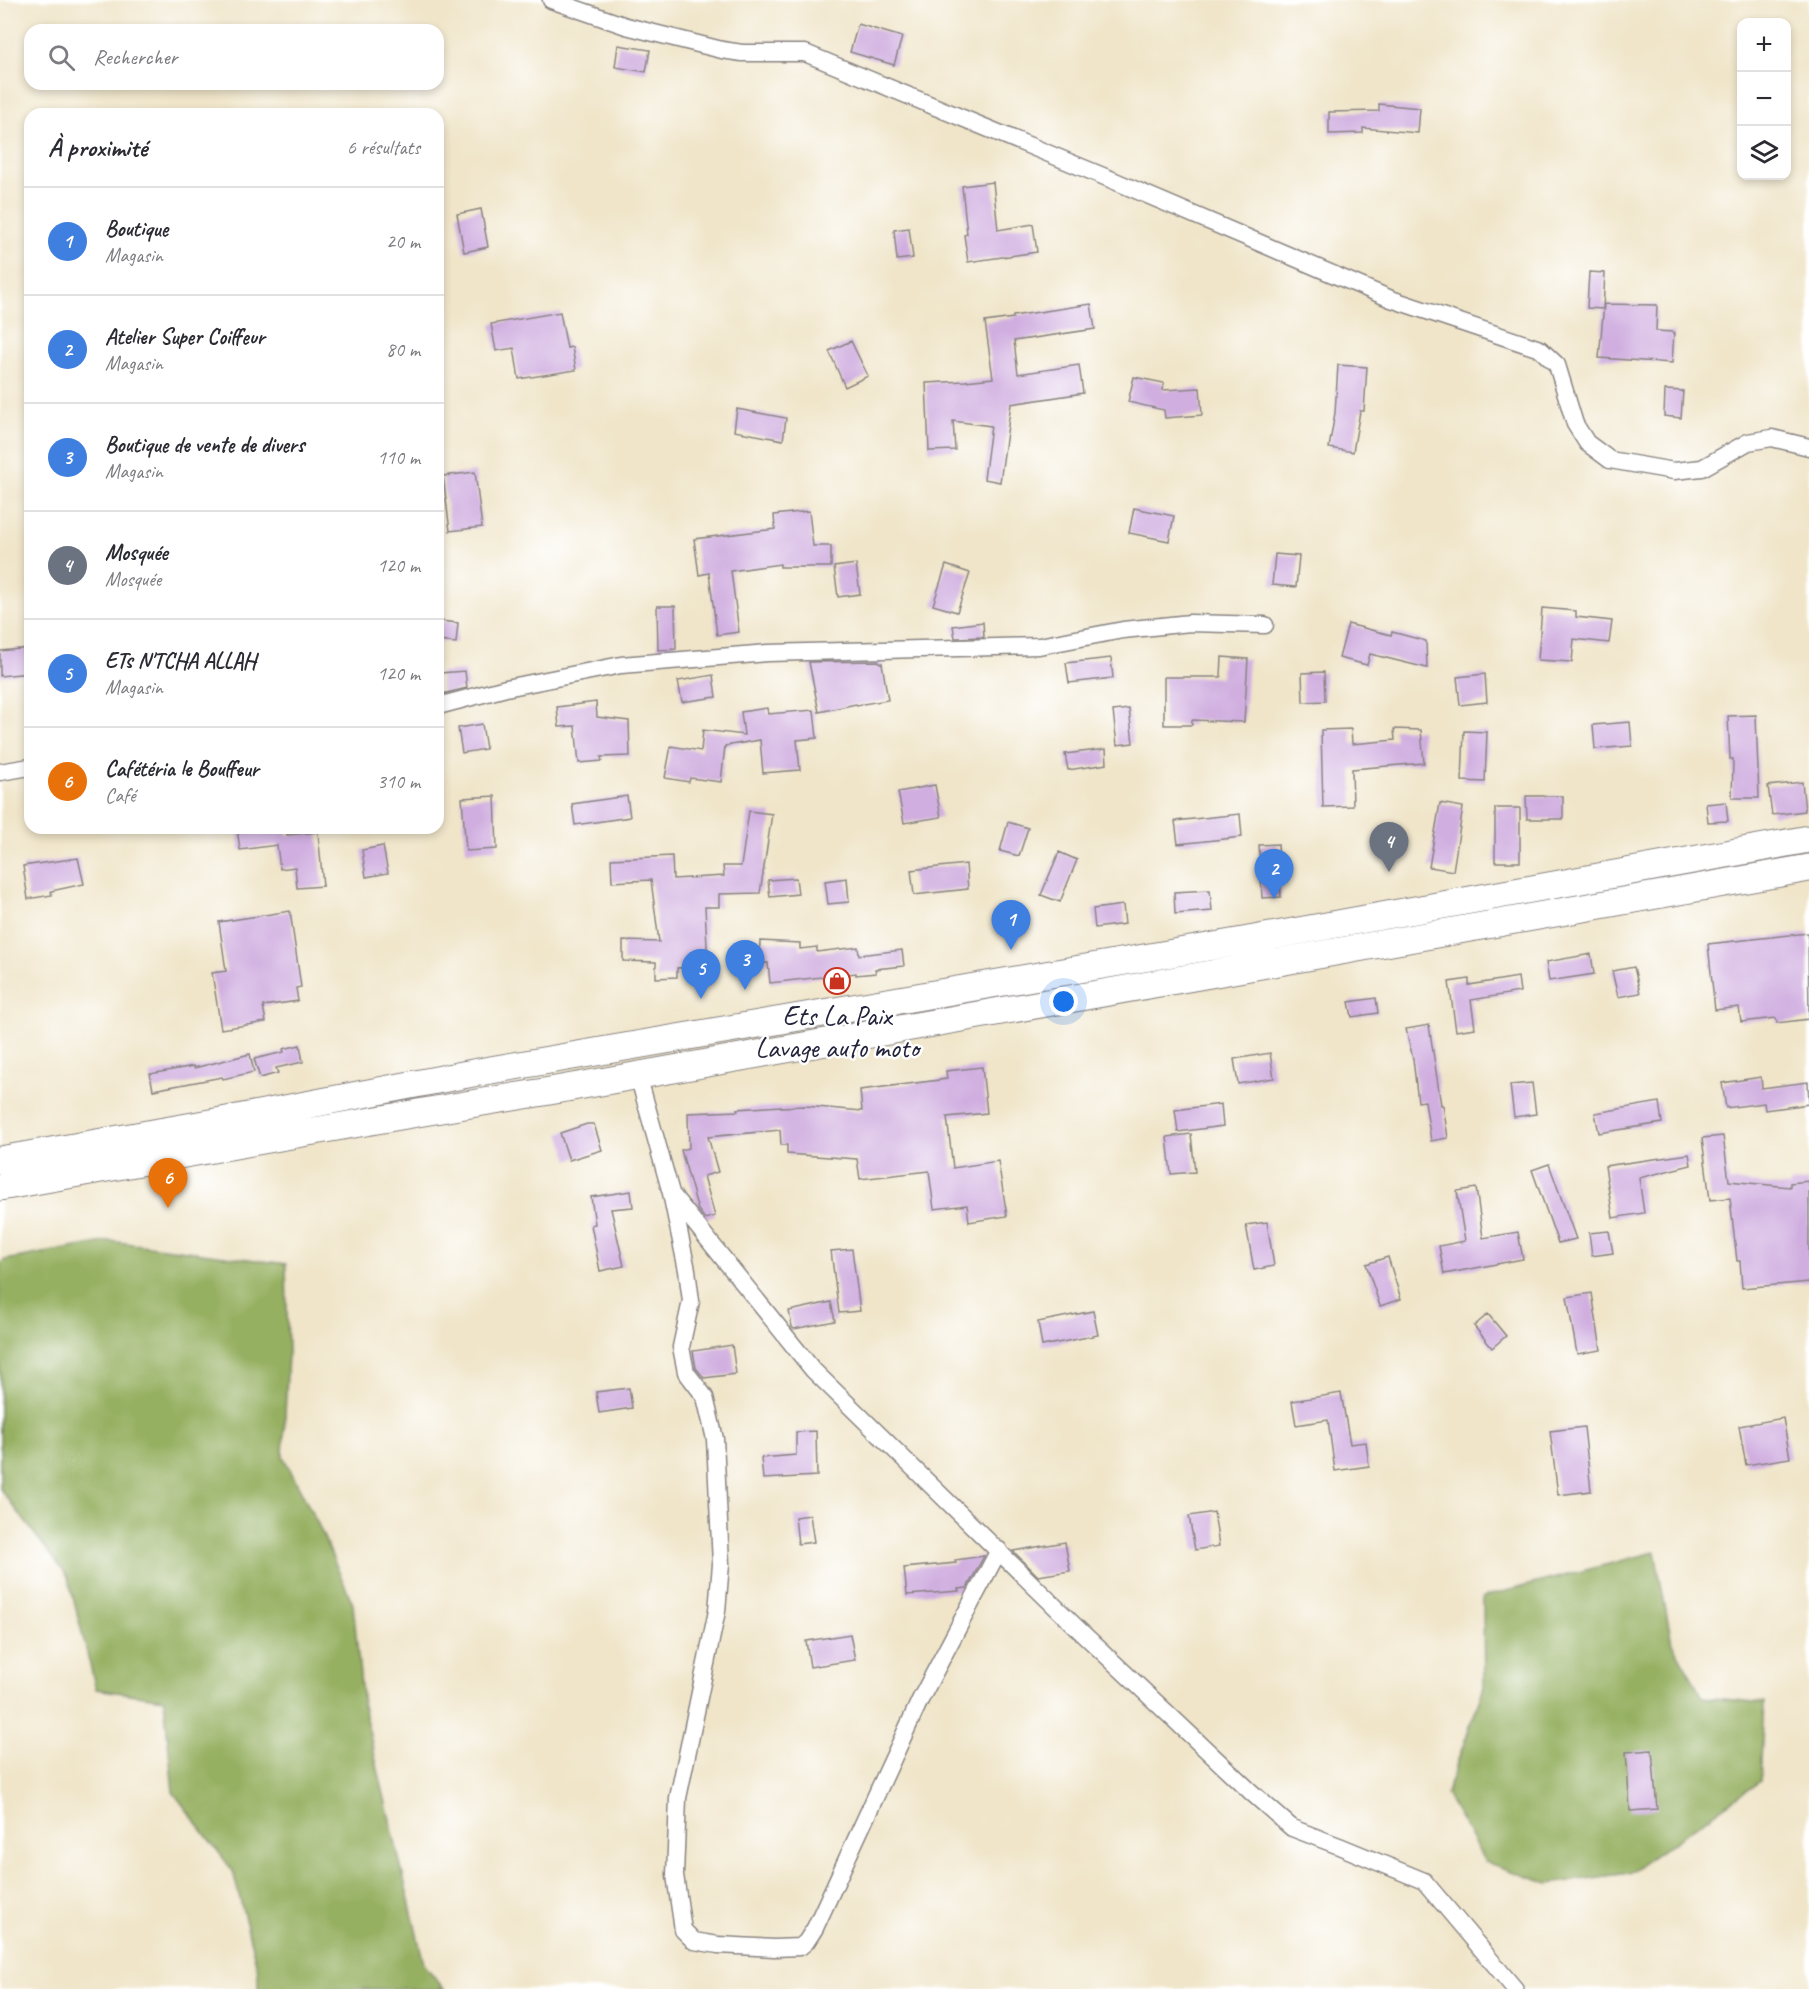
<!DOCTYPE html>
<html lang="fr">
<meta charset="utf-8">
<style>
:root{--surface:#fff;--page:#f7f7f7;--text:#2b2b33;--muted:#7c7c81;--line:#e1e1e2;--accent:#ea580c}
body{margin:0;font-family:Caveat,sans-serif;background:var(--page);color:var(--text)}
.controls{position:absolute;right:18px;top:18px;display:grid;overflow:hidden;border-radius:12px;box-shadow:0 3px 9px #0003}
.controls button{width:54px;height:54px;display:grid;place-items:center;padding:0;border:0;border-bottom:2px solid var(--line);background:var(--surface);color:var(--text);font:30px sans-serif}
.you{position:absolute;left:1064px;top:1002px;width:21px;height:21px;margin:-15px;border:4px solid #fff;border-radius:50%;background:#1a73e8;box-shadow:0 0 0 9px #1a73e833}
.badge{display:grid;place-items:center;width:39px;height:39px;border-radius:50%;background:var(--accent);color:#fff;font-size:20px;font-weight:700}
.pin{position:absolute;translate:-50% -50px;filter:drop-shadow(0 2px 3px #0008)}
.pin::after{content:'';position:absolute;top:32px;width:21px;height:18px;background:inherit;clip-path:polygon(0 0,100% 0,50% 100%)}
.list{margin:0;padding:0;list-style:none}
h2{display:flex;justify-content:space-between;align-items:center;height:78px;margin:0;padding:0 24px;font-size:26px}
h2 small{font-size:20px;font-weight:400;color:var(--muted)}
.list li{display:grid;grid-template-columns:39px 1fr auto;gap:18px;align-items:center;box-sizing:border-box;height:108px;padding:0 24px;border-top:2px solid var(--line)}
.list b{display:block;font-size:22px;white-space:nowrap}
.list p{margin:0;font-size:20px;white-space:nowrap;color:var(--muted)}
.list em{font-size:20px;font-style:normal;color:var(--muted)}
.icon{flex:none;width:33px;height:33px;fill:none;stroke:currentColor;stroke-width:2;stroke-linecap:round;stroke-linejoin:round}
.map{position:relative;flex:none;width:1809px;height:1989px;overflow:hidden}
.search{position:absolute;background:var(--surface);box-shadow:0 3px 9px #0003;left:24px;top:24px;width:420px;height:66px;display:flex;align-items:center;gap:15px;box-sizing:border-box;padding:0 21px;border-radius:18px;color:var(--muted);font-size:22px}
.panel{position:absolute;background:var(--surface);box-shadow:0 3px 9px #0003;left:24px;top:108px;width:420px;height:726px;border-radius:18px}
.map>svg:first-child{display:block}
.forest{fill:#96b062;stroke:#5c694e;stroke-width:1.5}
.building{fill:#d0afe0}
.lines{fill:none;stroke-linecap:round;stroke-linejoin:round}
.minor-casing{stroke:#898482;stroke-width:19}
.primary-casing{stroke:#898482;stroke-width:29}
.minor{stroke:#fff;stroke-width:16}
.primary{stroke:#fff;stroke-width:27}
.labels{text-anchor:middle;dominant-baseline:central;stroke-width:5;stroke-linejoin:round;paint-order:stroke}
.poi-label{font-size:28px;fill:#22223b;stroke:#fff}
</style>
<div class="map">
<svg width="1809" height="1989" viewBox="0 0 1809 1989">
<rect width="100%" height="100%" fill="#fff"/>
<filter id="ink" filterUnits="userSpaceOnUse"><feTurbulence type="fractalNoise" baseFrequency=".0167" numOctaves="2"/><feDisplacementMap in="SourceGraphic" scale="12" xChannelSelector="R" yChannelSelector="G"/><feConvolveMatrix kernelMatrix="1 2 1 2 8 2 1 2 1" color-interpolation-filters="sRGB"/></filter>
<filter id="wash" filterUnits="userSpaceOnUse"><feTurbulence type="fractalNoise" baseFrequency=".008" numOctaves="4" result="noise"/><feDisplacementMap in="SourceGraphic" scale="24" xChannelSelector="R" yChannelSelector="G"/><feGaussianBlur stdDeviation="1.35" result="paint"/><feColorMatrix in="noise" values="0 0 0 0 0 0 0 0 0 0 0 0 0 0 0 0 0 1.4 0 .05"/><feComposite in="paint" operator="in"/></filter>
<g filter="url(#wash)">
<rect width="100%" height="100%" fill="#f0e5c9"/>
<path class="forest" d="M110 1241 286 1264 288 1353 283 1456 318 1524 353 1604 363 1706 424 1964 444 1989H258V1971L233 1871 173 1792 164 1699 96 1689 68 1577 0 1489V1264L5 1260Z
M1655 1552 1672 1643 1703 1697 1764 1703 1760 1781 1629 1873 1549 1884 1485 1862 1446 1794 1484 1687 1483 1597Z"/>
<g id="blocks">
<path class="building" d="M858 24 902 37 894 65 850 52Z
M618 45 650 50 646 72 615 67Z
M1379 104 1420 108 1418 133 1363 128V133L1329 134V112L1379 111Z
M993 182 998 230 1033 224 1037 252 968 262 964 235 967 234 962 186Z
M481 209 488 247 464 252 457 214Z
M909 228 913 258 897 260 894 230Z
M1589 272 1605 273 1603 309 1587 308Z
M1091 304 1095 329 1014 341 1018 374 1079 365 1083 393 1011 404 1000 482 984 479 991 426 953 421 955 450 929 451 926 383 965 381 993 378 985 322 1013 318V316Z
M1604 304 1657 305 1656 331 1674 332 1672 363 1599 358Z
M560 312 567 348 572 347 576 370 519 379 514 348 496 351 491 324Z
M851 341 868 376 845 387 829 351Z
M1338 365 1367 367 1364 411H1360L1353 452 1329 448 1335 413Z
M1134 377 1164 383 1163 390 1200 388 1202 415 1165 418 1164 410 1128 402Z
M1665 390 1683 391 1681 418 1664 416Z
M737 409 786 418 783 440 734 431Z
M475 472 482 527 450 531 443 476Z
M1134 508 1174 516 1169 541 1129 533Z
M809 511 813 546H831V567H780V564L731 571 739 632 717 635 709 573 699 575 694 539 775 529 774 515Z
M1275 554 1299 556 1296 587 1272 585Z
M856 564 860 594 838 597 834 567Z
M946 565 970 573 957 612 933 605Z
M657 606H675L676 649 658 650Z
M1542 608 1576 611V617L1612 621 1609 643 1574 639 1572 662 1538 660Z
M440 621 458 623 456 643 438 641Z
M983 622 984 637 955 638 953 626Z
M1348 624 1391 635 1392 632 1426 641 1427 668 1370 654 1367 665 1339 658Z
M30 648V673L0 676V651Z
M1222 657 1248 659 1244 722 1192 720V725H1164V677H1221Z
M1111 658 1113 678 1069 683 1066 663Z
M879 661 880 663H882L888 700 857 705 856 704 819 712 809 662Z
M465 671 467 688 442 694 440 673Z
M1324 672 1325 701 1303 702 1302 673Z
M1485 674 1487 702 1460 705 1457 677Z
M713 675 716 697 682 702 678 681Z
M596 702 597 717 629 721 630 756 601 757 602 761 579 763 575 726 559 727 557 707Z
M767 708 768 714 814 710 817 738 797 740 800 770 763 773 760 740 725 746 721 782 690 778 689 782 665 778 671 746 701 751 703 730 744 735 741 712Z
M1129 709 1133 743 1117 745 1113 711Z
M1756 715 1759 798H1732L1733 759H1730L1728 716Z
M1630 722 1632 746 1595 749 1593 725Z
M482 724 486 749 462 753 458 728Z
M1351 729 1352 744 1395 740 1394 729 1421 730 1424 763 1352 769 1353 806 1323 807 1321 730Z
M1464 731 1487 732 1485 782 1462 781Z
M1106 749 1107 764 1068 770 1065 754Z
M1802 782 1805 811 1772 815 1768 786Z
M935 785 941 817 904 823 898 792Z
M495 796 497 849 466 851 462 798Z
M627 796 630 817 575 825 572 804Z
M1526 796H1563V819H1527Z
M1726 802 1728 821 1708 822 1706 804Z
M1440 803 1463 807 1453 871 1429 867Z
M1495 808H1520V862H1495Z
M749 811 772 814 760 893 719 894V907H705L708 966 677 968V977L656 978V962L623 961V941L659 942 651 880 612 882 611 859 672 856 673 879 724 876 723 866H741Z
M1240 814 1242 837 1178 844 1175 821Z
M1008 822 1028 828 1019 856 1000 851Z
M237 828H286L287 835 318 832 323 886 297 888 295 867 280 869 277 845 240 850Z
M1278 844 1281 897 1262 898 1259 845Z
M383 846 388 873 366 877 362 850Z
M1059 852 1077 860 1060 902 1041 895Z
M78 858 84 884 51 891 52 895 28 899 23 866Z
M966 864 968 889 914 895 911 870Z
M796 878 798 894 770 897 768 880Z
M847 878 849 902 828 904 825 881Z
M1210 890 1212 911 1175 914 1174 892Z
M1123 905 1125 924 1095 928 1093 909Z
M290 911 301 987 296 988 298 1001 263 1006 266 1022 221 1029 212 973 226 971 219 922Z
M1808 933 1809 1019 1777 1023 1776 1018 1741 1022 1739 1007 1715 1010 1708 944Z
M760 941 800 943V949L817 947V952L858 947 859 955 902 950 904 966 875 969 876 973 856 975V973L770 983 768 963H759Z
M1591 954 1594 974 1549 981 1546 962Z
M1634 967 1640 993 1618 997 1612 971Z
M1518 977 1520 992 1471 1000 1475 1028 1456 1031 1449 982 1469 979V985Z
M1376 998 1378 1013 1352 1017 1349 1002Z
M1429 1025 1441 1105H1443L1448 1138 1431 1141 1425 1101 1418 1102 1413 1059 1406 1029Z
M300 1045 303 1062 276 1068 278 1073 260 1078 254 1059 284 1052 283 1049Z
M1270 1053 1274 1078 1238 1084 1234 1059Z
M250 1054 254 1072 223 1079 222 1077 153 1090 150 1074 194 1066V1068Z
M982 1067 987 1113 947 1117 953 1168 998 1161 1007 1216 969 1222 967 1205 934 1209 929 1171 860 1179 857 1159 787 1154V1145H781L780 1130 708 1137 718 1172 704 1176 715 1216 705 1219 698 1210 681 1150 689 1148 688 1113 738 1111 737 1109 781 1106V1107L805 1106 862 1111 860 1090 947 1079 946 1071Z
M1761 1077 1762 1088 1808 1082 1809 1104 1765 1110 1764 1103 1726 1108 1722 1083Z
M1532 1083 1536 1114 1514 1117 1510 1085Z
M1659 1102 1662 1123 1599 1133 1595 1113Z
M1221 1104 1223 1126 1178 1132 1175 1110Z
M587 1124H594L602 1150 569 1160 560 1133Z
M1191 1134 1195 1172 1171 1174 1167 1137Z
M1723 1136 1729 1181 1790 1187V1183L1809 1181V1282L1742 1288 1740 1261H1737L1730 1198 1710 1200 1702 1138Z
M1689 1154 1691 1165 1639 1178 1644 1213 1613 1218 1605 1166Z
M1549 1164 1576 1239 1558 1243 1532 1170Z
M1476 1188 1483 1238 1518 1232 1523 1259 1444 1274 1439 1246 1465 1241 1457 1191Z
M631 1191 633 1207 611 1209 624 1266 600 1271 591 1225 595 1224 591 1197Z
M1267 1222 1274 1266 1254 1270 1246 1225Z
M1609 1231 1613 1253 1592 1256 1589 1233Z
M852 1249 860 1311 839 1313 831 1251Z
M1388 1257 1401 1299 1380 1306 1366 1264Z
M1592 1293 1601 1350 1577 1354 1567 1297Z
M831 1302 835 1321 794 1329 792 1327 789 1311Z
M1093 1311 1098 1335 1042 1346 1038 1322Z
M1488 1314 1506 1336 1492 1348 1474 1326Z
M732 1345 736 1374 704 1378 696 1368 693 1351Z
M629 1388 632 1408 599 1413 596 1392Z
M1341 1393 1350 1444 1366 1442 1369 1466 1335 1471 1328 1420 1296 1425 1292 1401Z
M1783 1418 1790 1458 1746 1465 1739 1426Z
M1584 1427 1591 1491 1558 1495 1550 1431Z
M816 1431 817 1476 763 1479 761 1458 796 1455V1432Z
M1214 1512 1219 1546 1195 1550 1189 1516Z
M810 1515 814 1542 798 1544 795 1517Z
M1065 1542 1070 1571 1038 1576 1013 1551Z
M984 1556 967 1588 958 1589 959 1591 907 1595 904 1568 956 1563 955 1560Z
M850 1634 855 1660 810 1667 806 1641Z
M1652 1750 1657 1809 1630 1811 1626 1752Z"/>
</g>
</g>
<g filter="url(#ink)">
<use href="#blocks" fill-opacity="0" stroke="#898482" stroke-width="1.5"/>
<g class="lines">
<defs>
<path id="minor" d="M551 0 626 26 722 50 742 53H805L1110 179 1391 299 1540 349 1557 365 1575 424 1587 443 1610 460 1674 471 1702 468 1748 442 1772 438 1809 447
M438 706 506 688 621 665 768 653 1039 646 1123 630 1190 623 1265 625
M0 772 30 767
M638 1075 671 1193 687 1270 691 1301 681 1347 686 1372 705 1397 715 1439 721 1564 717 1611 678 1798 675 1875 683 1930 694 1941 718 1945 774 1948 800 1947 806 1942 815 1928 920 1700 999 1550
M673 1196 813 1370 1076 1627 1251 1792 1292 1828 1339 1846 1424 1881 1515 1989"/>
<path id="primary" d="M0 1160 227 1120 473 1073 1243 941 1809 839
M0 1187C181 1155 362 1121 544 1092L1809 868"/>
</defs>
<use href="#minor" class="minor-casing"/>
<use href="#primary" class="primary-casing"/>
<use href="#minor" class="minor"/>
<use href="#primary" class="primary"/>
</g>
</g>
<defs>
<symbol id="shop-ring" viewBox="-11 -11 22 22"><circle r="9.5" fill="#fff" stroke="#c8321e" stroke-width="1.5"/><path d="M-5-2.5h2.3a2.7 3.5 0 0 1 5.4 0H5L5.5 6h-11ZM-1.5-2.5h3a1.5 2.3 0 0 0-3 0Z" fill="#c8321e"/></symbol>
</defs>
<g fill-rule="evenodd">
<use href="#shop-ring" x="822" y="966" width="30" height="30"/>
</g>
<g class="labels">
<g class="poi-label">
<text x="837" y="1015">Ets La Paix<tspan x="837" dy="32">Lavage auto moto</tspan></text>
</g>
</g>
</svg>
<div class="controls">
<button>+</button>
<button>−</button>
<button><svg class="icon" aria-label="layers" viewBox="0 0 24 24"><path d="M12 4l9 5-9 5-9-5zM3 14l9 5 9-5"/></svg></button>
</div>
<div class="you"></div>
<div class="pin badge" style="left:1011px;top:950px;background:#3f7fe0">1</div>
<div class="pin badge" style="left:1274px;top:899px;background:#3f7fe0">2</div>
<div class="pin badge" style="left:745px;top:990px;background:#3f7fe0">3</div>
<div class="pin badge" style="left:1389px;top:872px;background:#6b7280">4</div>
<div class="pin badge" style="left:701px;top:999px;background:#3f7fe0">5</div>
<div class="pin badge" style="left:168px;top:1208px;background:#e8710a">6</div>
<div class="search"><svg class="icon" aria-label="search" viewBox="0 0 24 24"><circle cx="10" cy="10" r="6"/><path d="M15 15l6 6"/></svg>Rechercher</div>
<section class="panel">
<h2>À proximité<small>6 résultats</small></h2>
<ul class="list">
<li><span class="badge" style="background:#3f7fe0">1</span><div><b>Boutique</b><p>Magasin</p></div><em>20 m</em></li>
<li><span class="badge" style="background:#3f7fe0">2</span><div><b>Atelier Super Coiffeur</b><p>Magasin</p></div><em>80 m</em></li>
<li><span class="badge" style="background:#3f7fe0">3</span><div><b>Boutique de vente de divers</b><p>Magasin</p></div><em>110 m</em></li>
<li><span class="badge" style="background:#6b7280">4</span><div><b>Mosquée</b><p>Mosquée</p></div><em>120 m</em></li>
<li><span class="badge" style="background:#3f7fe0">5</span><div><b>ETs N'TCHA ALLAH</b><p>Magasin</p></div><em>120 m</em></li>
<li><span class="badge" style="background:#e8710a">6</span><div><b>Cafétéria le Bouffeur</b><p>Café</p></div><em>310 m</em></li>
</ul>
</section>
</div>
